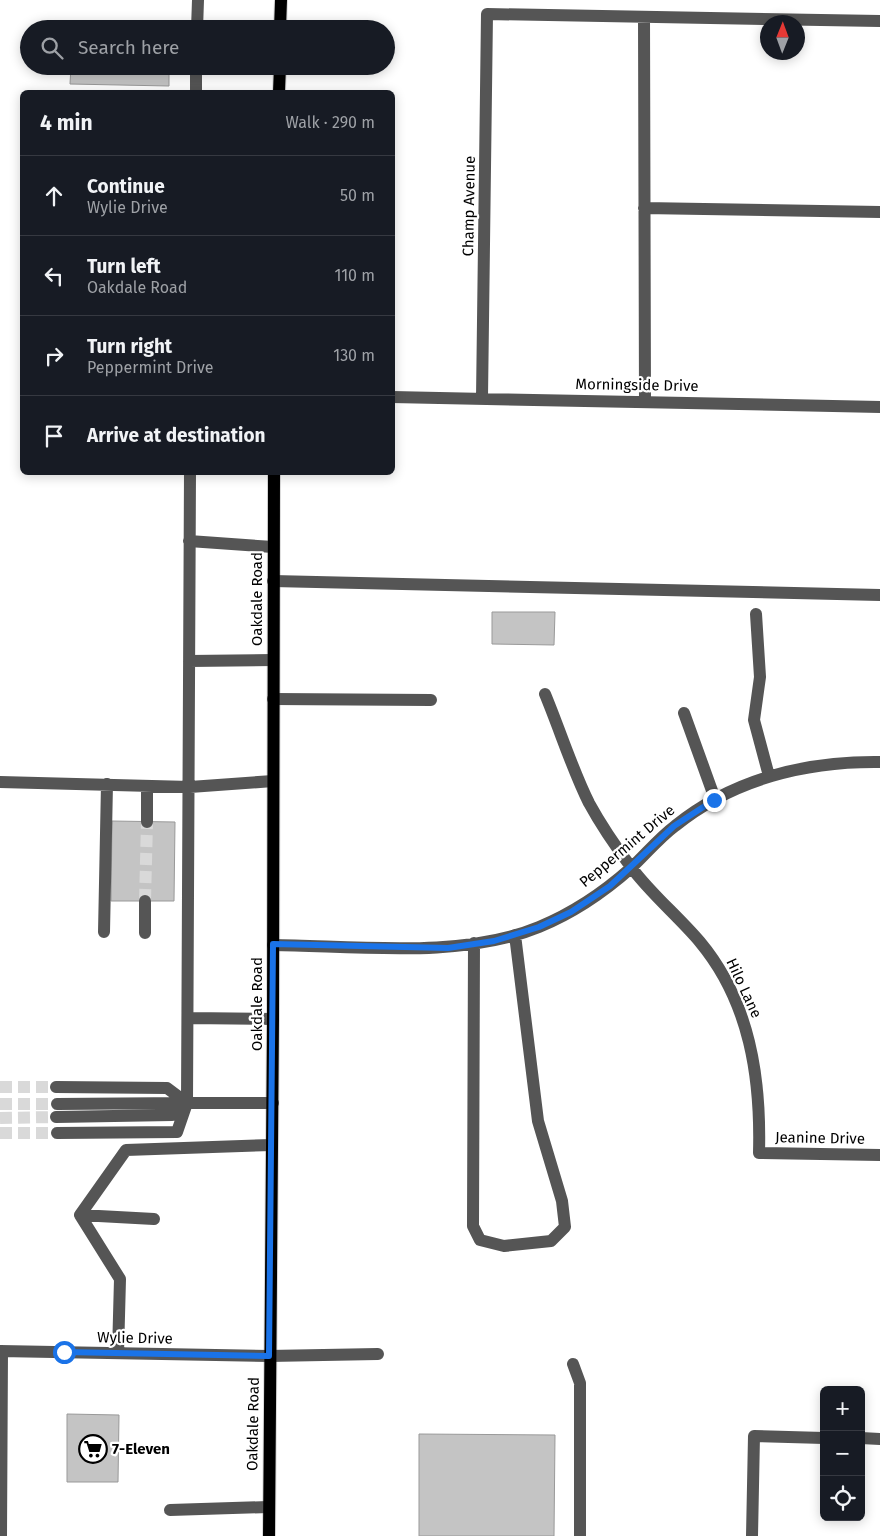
<!DOCTYPE html>
<meta charset="utf-8">
<style>
:root{--surface:#171b24;--page:#20242c;--text:#f1f3f6;--muted:#9ea1a6;--line:#363941}
body{margin:0;font-family:"Fira Sans",sans-serif;background:var(--page);color:var(--text)}
.controls{position:absolute;right:15px;bottom:15px;display:grid;overflow:hidden;border-radius:8px;box-shadow:0 2px 12px #0003}
.controls button{width:45px;height:45px;display:grid;place-items:center;padding:0;border:0;border-bottom:1px solid var(--line);background:var(--surface);color:var(--text);font:25px sans-serif}
.compass{position:absolute;left:760px;top:15px;width:45px;height:45px;border-radius:50%;background:var(--surface);box-shadow:0 2px 12px #0003;rotate:1deg}
.stop{position:absolute;width:15px;height:15px;margin:-11px;border:4px solid #1a73e8;border-radius:50%;background:#fff}
.stop.end{background:#1a73e8;border-color:#fff;box-shadow:0 1px 5px #0008}
.list{margin:0;padding:0;list-style:none}
h2{display:flex;justify-content:space-between;align-items:center;height:65px;margin:0;padding:0 20px;font-size:21px}
h2 small{font-size:16px;font-weight:400;color:var(--muted)}
.list li{display:grid;grid-template-columns:32px 1fr auto;gap:15px;align-items:center;box-sizing:border-box;height:80px;padding:0 20px;border-top:1px solid var(--line)}
.list b{display:block;font-size:19px;white-space:nowrap}
.list p{margin:0;font-size:16px;white-space:nowrap;color:var(--muted)}
.list em{font-size:16px;font-style:normal;color:var(--muted)}
.icon{flex:none;width:28px;height:28px;fill:none;stroke:currentColor;stroke-width:2;stroke-linecap:round;stroke-linejoin:round}
.map{position:relative;flex:none;width:880px;height:1536px;overflow:hidden}
.search{position:absolute;background:var(--surface);box-shadow:0 2px 12px #0003;left:20px;top:20px;width:375px;height:55px;display:flex;align-items:center;gap:12px;box-sizing:border-box;padding:0 18px;border-radius:28px;color:var(--muted);font-size:19px}
.panel{position:absolute;background:var(--surface);box-shadow:0 2px 12px #0003;left:20px;top:90px;width:375px;height:385px;border-radius:8px}
.map>svg:first-child{display:block}
.building{fill:#c4c4c4;stroke:#999}
.lines{fill:none;stroke-linecap:round;stroke-linejoin:round}
.minor-tunnel{stroke:#d9d9d9;stroke-width:12;stroke-dasharray:12 6;stroke-linecap:butt}
.major-casing{stroke:#dbdbdb;stroke-width:14}
.minor{stroke:#555;stroke-width:12}
.major{stroke:#000;stroke-width:12}
.route{stroke:#1a73e8;stroke-width:6}
.labels{text-anchor:middle;dominant-baseline:central;stroke-width:4.5;stroke-linejoin:round;paint-order:stroke}
.street-label{font-size:15px;fill:#000;stroke:#fff}
.poi-label{font-size:15px;font-weight:bold;fill:#000;stroke:#fff;text-anchor:start}
</style>
<div class="map">
<svg width="880" height="1536" viewBox="0 0 880 1536">
<rect width="100%" height="100%" fill="#fff"/>
<path class="building" d="M71 66H169V86L70 84Z
M492 612H555L554 645 492 644Z
M112 821 175 822 174 901H111Z
M67 1414 119 1415 118 1482H67Z
M419 1434 555 1435 554 1536H419Z"/>
<g class="lines">
<path class="minor-tunnel" d="M145 901 147 822
M0 1087H56
M0 1104H57
M0 1118 56 1117
M0 1133H57"/>
<defs>
<path id="major" d="M280 29 281 0
M279 92 280 66
M269 1536 273 1019 274 472"/>
</defs>
<use href="#major" class="major-casing"/>
<path class="minor" d="M644 17 645 402
M197 29 198 0
M196 92V66
M644 208 880 212
M392 397 880 407
M482 398 487 14 880 21
M189 541 273 547
M273 581 880 595
M756 614 760 677 754 720 769 776
M189 661 273 660
M545 694C560 730 572 769 589 803 601 825 616 847 631 867 651 894 678 916 700 942 750 1002 761 1078 759 1153L880 1155
M273 699 431 700
M684 713 715 799
M0 782 190 787 273 781
M147 822V786
M145 901V933
M104 932 107 784
M474 943 473 1226 480 1240 504 1246 551 1241 565 1227 562 1201 538 1121 515 935
M273 945C357 946 462 959 539 927 573 913 604 892 631 868 646 854 659 838 675 826 733 779 806 761 880 762
M188 1018 273 1019
M56 1087 167 1088 187 1103H273
M57 1104 187 1103 190 472
M56 1117 172 1115 187 1103
M57 1133 177 1132 187 1103
M80 1215 154 1219
M0 1351 269 1356 378 1354
M118 1353 120 1279 80 1215 126 1150 272 1145
M573 1364 580 1383V1536
M861 1438 880 1439
M170 1510 268 1507
M1 1536 2 1351
M752 1536 754 1436 824 1438"/>
<use href="#major" class="major"/>
</g>
<g class="lines">
<path class="route" d="M64 1352 269 1356 273 944 448 948 494 941 539 927 571 912 610 886 674 826 714 800"/>
</g>
<defs>
<symbol id="supermarket-ring" viewBox="-11 -11 22 22"><circle r="9.5" fill="#fff" stroke="#000" stroke-width="1.5"/><path d="M-6-5.5h2.5l.6 2H6L4.5 2H-2.5L-4.4-4H-6ZM-1.5 3.2a1.3 1.3 0 1 0 .1 0ZM3 3.2a1.3 1.3 0 1 0 .1 0Z" fill="#000"/></symbol>
</defs>
<g fill-rule="evenodd">
<use href="#supermarket-ring" x="77" y="1433" width="32" height="32"/>
</g>
<g class="labels">
<g class="street-label">
<text transform="translate(469 206) rotate(-89)">Champ Avenue</text>
<text transform="translate(637 385) rotate(1)">Morningside Drive</text>
<text transform="translate(257 599) rotate(-90)">Oakdale Road</text>
<text transform="translate(627 846) rotate(-40)">Peppermint Drive</text>
<text transform="translate(744 988) rotate(65)">Hilo Lane</text>
<text transform="translate(257 1004) rotate(-90)">Oakdale Road</text>
<text transform="translate(820 1138) rotate(1)">Jeanine Drive</text>
<text transform="translate(135 1338) rotate(1)">Wylie Drive</text>
<text transform="translate(253 1424) rotate(-89)">Oakdale Road</text>
</g>
<g class="poi-label">
<text x="112" y="1449">7-Eleven</text>
</g>
</g>
</svg>
<div class="controls">
<button>+</button>
<button>−</button>
<button><svg class="icon" aria-label="locate" viewBox="0 0 24 24"><circle cx="12" cy="12" r="6"/><path d="M12 2v4M12 18v4M2 12h4M18 12h4"/></svg></button>
</div>
<svg class="compass" viewBox="-18 -18 36 36"><path d="M0-13l5 13h-10z" fill="#e53935"/><path d="M0 13l5-13h-10z" fill="#9ea1a6"/></svg>
<div class="stop" style="left:64px;top:1352px"></div>
<div class="stop end" style="left:714px;top:800px"></div>
<div class="search"><svg class="icon" aria-label="search" viewBox="0 0 24 24"><circle cx="10" cy="10" r="6"/><path d="M15 15l6 6"/></svg>Search here</div>
<section class="panel">
<h2>4 min<small>Walk · 290 m</small></h2>
<ul class="list">
<li><svg class="icon" aria-label="ahead" viewBox="0 0 24 24"><path d="M12 20V5M6 11l6-6 6 6"/></svg><div><b>Continue</b><p>Wylie Drive</p></div><em>50 m</em></li>
<li><svg class="icon" aria-label="left" viewBox="0 0 24 24"><path d="M17 20v-9H6M10 6l-5 5 5 5"/></svg><div><b>Turn left</b><p>Oakdale Road</p></div><em>110 m</em></li>
<li><svg class="icon" aria-label="right" viewBox="0 0 24 24"><path d="M7 20v-9h11M14 6l5 5-5 5"/></svg><div><b>Turn right</b><p>Peppermint Drive</p></div><em>130 m</em></li>
<li><svg class="icon" aria-label="arrive" viewBox="0 0 24 24"><path d="M6 21V4h12l-3 4 3 4H6"/></svg><div><b>Arrive at destination</b></div></li>
</ul>
</section>
</div>
